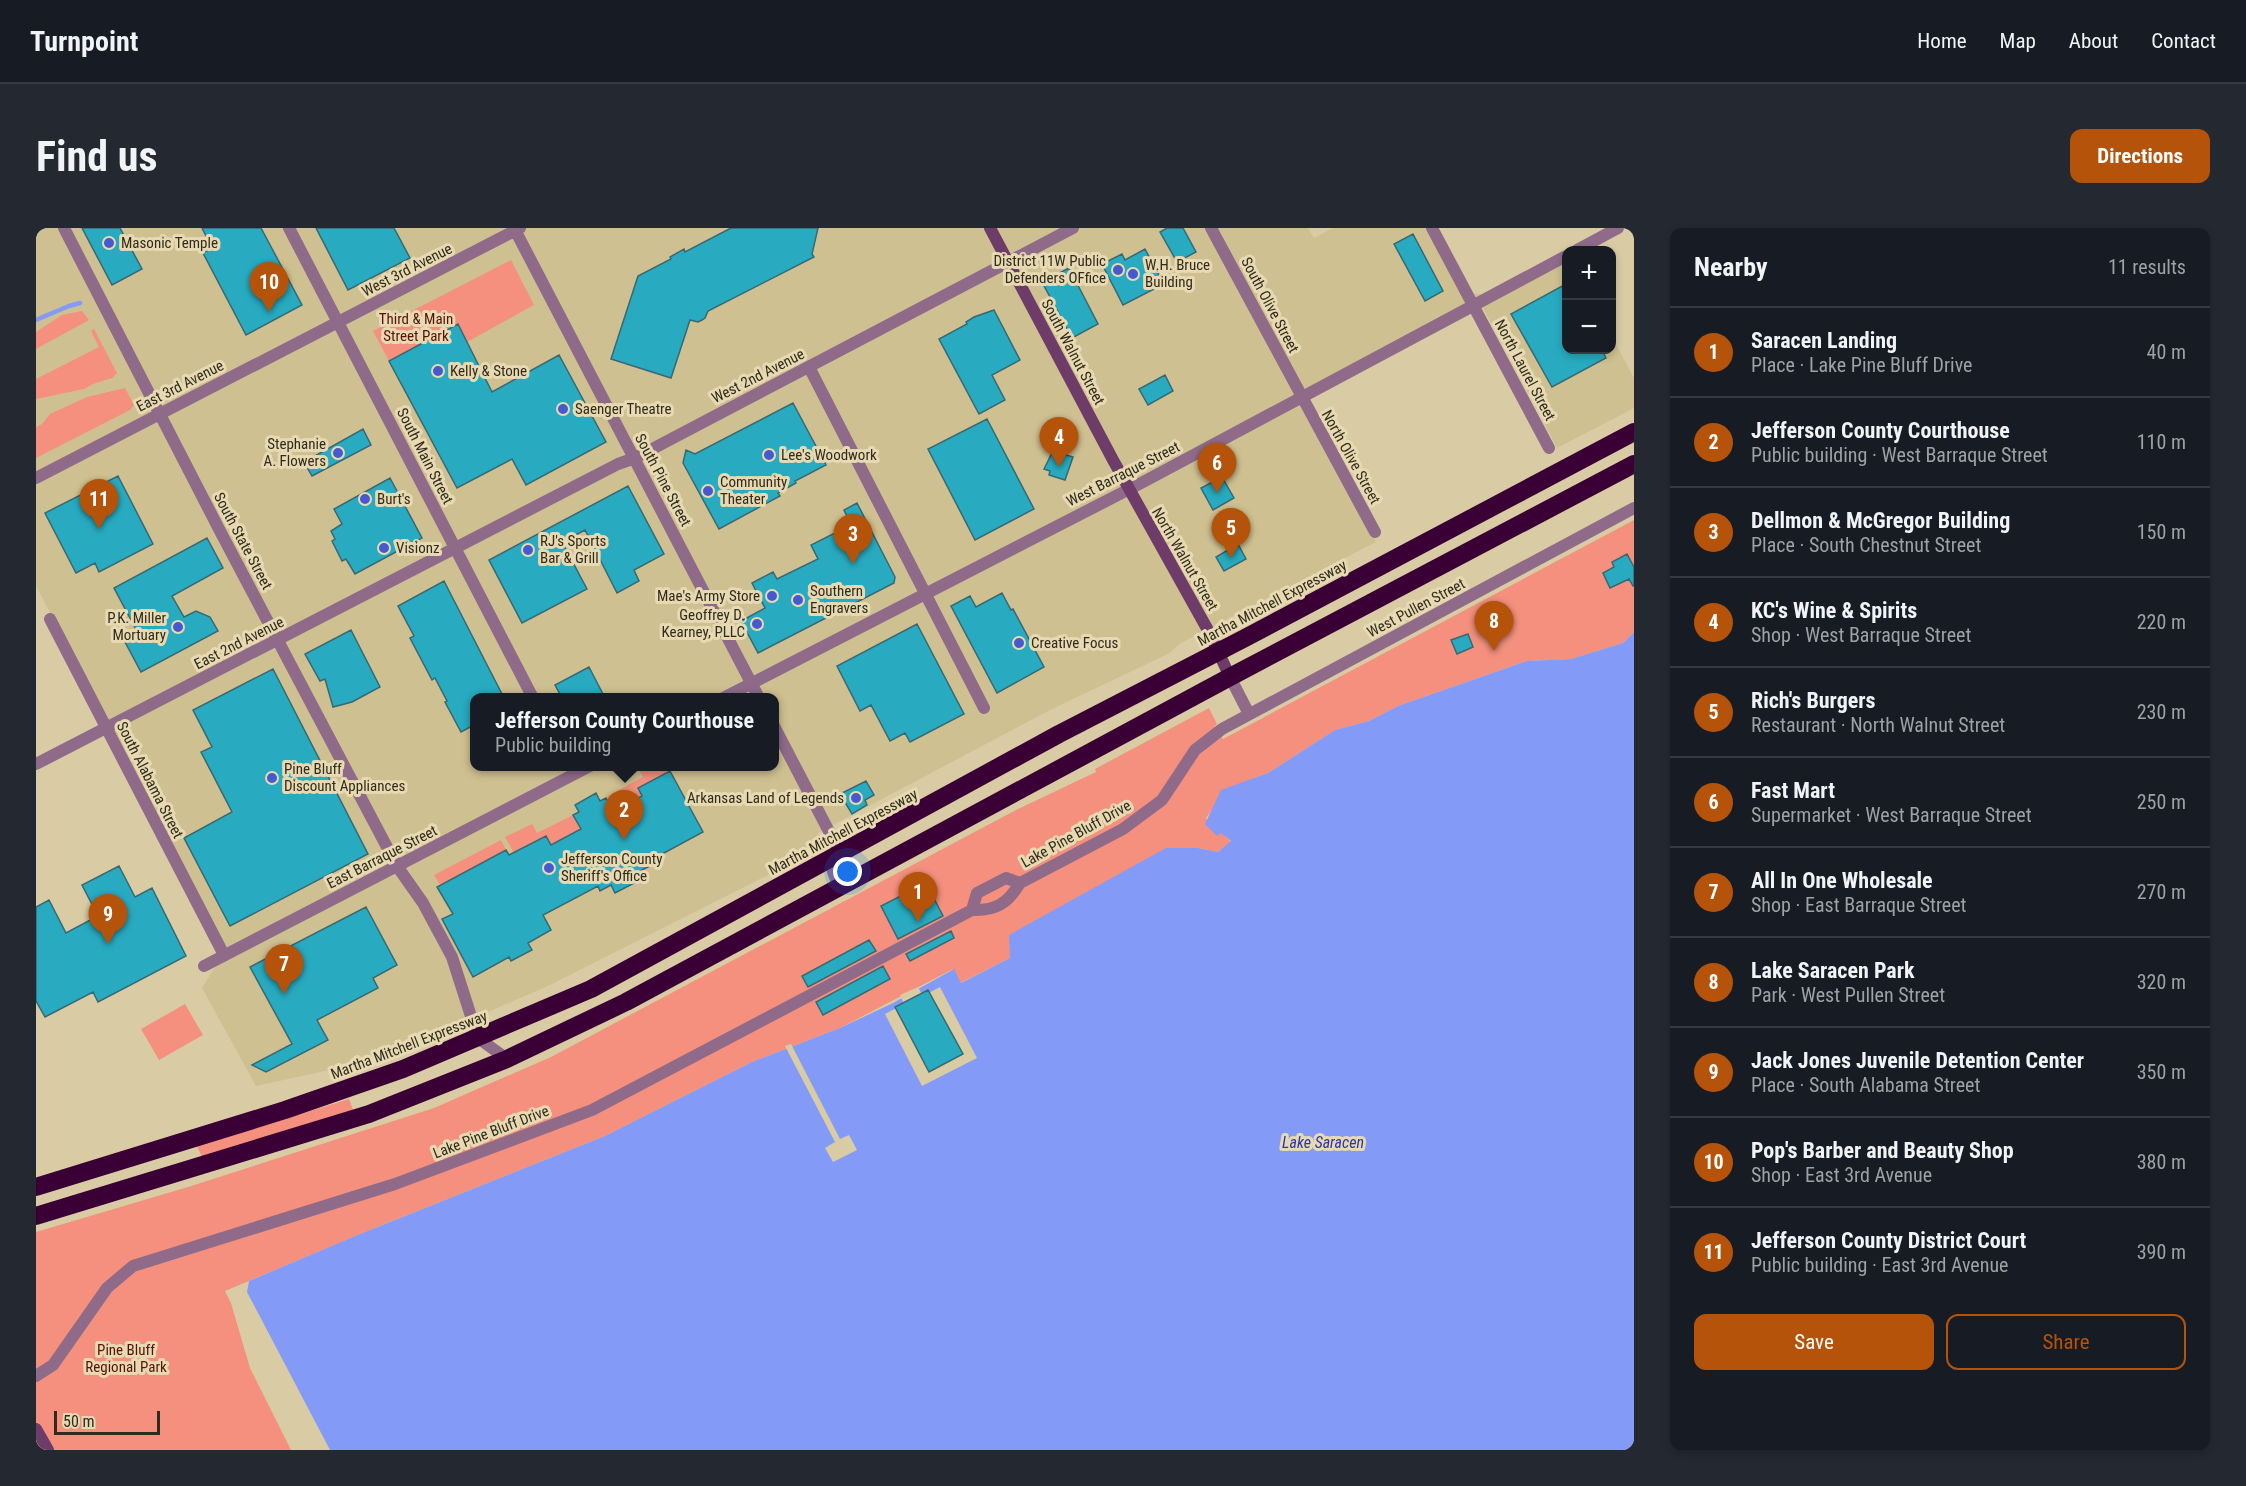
<!DOCTYPE html>
<meta charset="utf-8">
<style>
:root{--surface:#171b24;--page:#242831;--text:#f1f3f6;--muted:#9ea1a6;--line:#363941;--accent:#b45309}
body{margin:0;font-family:"Roboto Condensed",sans-serif;background:var(--page);color:var(--text)}
.controls{position:absolute;right:18px;top:18px;display:grid;overflow:hidden;border-radius:12px;box-shadow:0 3px 9px #0003}
.controls button{width:54px;height:54px;display:grid;place-items:center;padding:0;border:0;border-bottom:2px solid var(--line);background:var(--surface);color:var(--text);font:30px sans-serif}
.scale{position:absolute;left:18px;bottom:15px;width:106px;box-sizing:border-box;padding-left:6px;border:3px solid #312b1c;border-top:0;font-size:16px;line-height:21px;white-space:nowrap;color:#312b1c;-webkit-text-stroke:4px #e7d9b2;paint-order:stroke}
.you{position:absolute;left:812px;top:644px;width:21px;height:21px;margin:-15px;border:4px solid #fff;border-radius:50%;background:#1a73e8;box-shadow:0 0 0 9px #1a73e833}
.badge{display:grid;place-items:center;width:39px;height:39px;border-radius:50%;background:var(--accent);color:#fff;font-size:20px;font-weight:700}
.pin{position:absolute;translate:-50% -50px;filter:drop-shadow(0 2px 3px #0008)}
.pin::after{content:'';position:absolute;top:32px;width:21px;height:18px;background:inherit;clip-path:polygon(0 0,100% 0,50% 100%)}
.popup{position:absolute;left:434px;top:465px;width:309px;height:78px;box-sizing:border-box;display:grid;place-content:center;border-radius:12px;background:var(--surface);filter:drop-shadow(0 2px 4px #0005);font-size:20px;white-space:nowrap;color:var(--muted)}
.popup b{font-size:22px;color:var(--text)}
.popup::after{content:'';position:absolute;left:50%;top:100%;margin-left:-12px;border:12px solid transparent;border-top-color:var(--surface)}
.list{margin:0;padding:0;list-style:none}
h2{display:flex;justify-content:space-between;align-items:center;height:78px;margin:0;padding:0 24px;font-size:26px}
h2 small{font-size:20px;font-weight:400;color:var(--muted)}
.list li{display:grid;grid-template-columns:39px 1fr auto;gap:18px;align-items:center;box-sizing:border-box;height:90px;padding:0 24px;border-top:2px solid var(--line)}
.list b{display:block;font-size:22px;white-space:nowrap}
.list p{margin:0;font-size:20px;white-space:nowrap;color:var(--muted)}
.list em{font-size:20px;font-style:normal;color:var(--muted)}
.actions{display:flex;gap:12px;padding:18px 24px}
.actions a{flex:1;padding:14px 0;border:2px solid var(--accent);border-radius:12px;text-align:center;font-size:21px;color:var(--accent)}
.actions .main{background:var(--accent);color:#fff}
.map{position:relative;flex:none;width:1598px;height:1222px;overflow:hidden;border-radius:12px}
header{display:flex;align-items:center;gap:36px;box-sizing:border-box;height:84px;padding:0 30px;background:var(--surface);border-bottom:2px solid var(--line)}
header strong{font-size:28px}
nav{display:flex;gap:33px;margin-inline-start:auto;font-size:21px}
.intro{display:flex;align-items:center;justify-content:space-between;box-sizing:border-box;height:144px;padding:0 36px}
h1{margin:0;font-size:42px}
.button{padding:15px 27px;border-radius:12px;background:var(--accent);color:#fff;font-size:21px;font-weight:700}
main{display:flex;gap:36px;padding:0 36px}
aside{flex:1;background:var(--surface);border-radius:12px;box-shadow:0 3px 9px #0003}
.map>svg:first-child{display:block}
.built{fill:#cfc091;fill-rule:evenodd}
.green{fill:#f4907d}
.water{fill:#839bf7}
.pier{fill:#d9cca5}
.lines{fill:none;stroke-linecap:round;stroke-linejoin:round}
.stream{stroke:#839bf7;stroke-width:4.5}
.building{fill:#28abc1;stroke:#386871;stroke-width:1.5}
.street{stroke:#8f6b89;stroke-width:12}
.secondary{stroke:#6e3c68;stroke-width:12}
.highway{stroke:#3a0036;stroke-width:18}
.poi-dot{fill:#4759ce;stroke:#e7d9b2;stroke-width:2}
.labels{text-anchor:middle;dominant-baseline:central;stroke-width:6;stroke-linejoin:round;paint-order:stroke}
.poi-label{font-size:15px;fill:#312b1c;stroke:#e7d9b2;text-anchor:start}
.street-label{font-size:15px;fill:#312b1c;stroke:#e7d9b2}
.park-label{font-size:15px;fill:#561208;stroke:#e7d9b2}
.water-label{font-size:16px;font-style:italic;fill:#2c37a0;stroke:#e7d9b2}
</style>
<header>
<strong>Turnpoint</strong>
<nav><a>Home</a><a>Map</a><a>About</a><a>Contact</a></nav>
</header>
<div class="intro"><h1>Find us</h1><a class="button">Directions</a></div>
<main>
<div class="map">
<svg width="1598" height="1222" viewBox="0 0 1598 1222">
<rect width="100%" height="100%" fill="#d9cca5"/>
<path class="built" d="M0 0H1272L1278 10 1297 0H1390L1424 64 1464 68 1530 33V122H1576V109L1598 150V180L1521 220 1447 80 1263 176 1340 314 1145 415 1134 425 1016 481 782 605 786 618 783 627 767 635 754 636 510 759 419 798 317 837 220 858 166 760 190 722 0 358ZM438 470H738V538H438Z"/>
<path class="green" d="M475 32 498 77 431 114 422 97 353 133 337 103Z
M46 83 53 92 0 121V104L26 87Z
M58 101 81 145 76 150 57 156 48 161 0 171V151L63 119 55 103Z
M89 160 98 177 94 182 0 230V199L6 196 14 186 51 169Z
M1598 292V404L1587 415 1535 431 1491 433 1362 478 1333 493 1299 502 1232 545 1211 553 1175 583 1170 590 1181 608 1185 604 1195 614 1182 624 1162 620 974 730 924 755 917 741 804 800 716 834 569 908 341 999 189 1063 195 1075 214 1140 255 1222H0V1004L152 959 398 880 515 829 980 582 1060 544 1059 541 1173 480 1181 496 1178 499 1187 511Z
M605 539H635L636 541 603 560 606 568 577 584 571 571 573 570 572 568 607 549 602 540Z
M537 587 545 601 515 617 510 608 478 625 469 609 496 596 501 605Z
M465 612 470 622 404 657 398 647Z
M149 776 167 807 123 832 105 801Z
M313 871 317 882 166 929 161 918Z"/>
<path class="water" d="M1598 404V1222H294L211 1064 213 1053 324 1006 569 908 716 834 804 800 857 775 918 741 925 755 974 730 973 707 1130 620H1162L1182 624 1195 613 1185 605 1181 608 1169 596 1185 562 1232 545 1299 502 1333 493 1362 478 1491 433 1535 431 1587 415Z"/>
<path class="pier" d="M882 759 887 768 904 759 941 830 886 858 849 786 868 776 864 767Z
M755 816 804 911 813 907 821 922 797 934 789 920 799 914 749 818Z"/>
<g class="lines">
<path class="stream" d="M0 92 33 78 44 75"/>
</g>
<path class="building" d="M46 0H84L106 41 76 57Z
M166 0H225L266 77 210 107 167 25 176 20Z
M280 0H358L374 30 312 62Z
M695 0H782L776 26 778 29 672 83 669 90 666 92 662 94 654 92 635 150 575 131 602 48 635 31 634 29 648 21 649 24Z
M1131 0H1147L1160 24 1141 34 1124 4Z
M1377 6 1407 63 1389 73 1358 16Z
M1109 21 1128 56 1087 77 1066 36 1086 26 1089 32Z
M1033 40 1062 96 1036 110 1006 54Z
M1530 56V122H1566L1570 130 1516 159 1475 86Z
M958 82 984 132 956 147 969 172 943 186 903 111 931 96 930 94 938 89Z
M422 96 456 164 523 127 570 214 490 257 476 231 421 260 353 133Z
M1129 147 1137 163 1112 177 1103 161Z
M757 175 790 237 759 253 760 255 742 265 744 268 683 301 647 235 650 222 659 226Z
M951 191 998 281 939 312 892 221Z
M327 201 335 217 276 248 268 234Z
M1017 223 1037 229 1029 252 1013 247 1014 243 1008 241Z
M82 248 117 316 63 344 59 335 40 345 9 285Z
M1186 249 1198 270 1177 282 1165 260Z
M354 250 386 310 319 346 310 331 306 333 296 313 299 311 295 303 306 296 298 281Z
M592 258 628 326 598 342 603 353 581 365 549 302 526 314 551 361 486 395 453 332Z
M821 275 859 349 858 355 722 425 705 393 729 380 716 355 737 344 741 351 782 331 775 317 815 297 808 282Z
M171 310 187 340 136 368 148 389 160 383 174 389 182 403 105 444 89 414 103 407 78 360Z
M1202 316 1210 331 1188 343 1180 329Z
M1591 326 1598 339V358H1597L1593 351 1574 360 1567 345 1578 339 1576 334Z
M408 353 468 470H438V497L425 504 409 474 411 473 399 450 396 452 374 410 378 408 362 378Z
M966 365 975 382 977 381 1008 439 961 465 915 378 934 368 940 379Z
M881 396 928 486 874 514 869 505 854 513 835 477 824 483 801 438Z
M315 402 344 459 316 474 297 479 289 451 284 453 269 426Z
M1432 406 1437 419 1421 426 1415 412Z
M553 439 569 470H526L519 457Z
M237 441 332 626 194 698 148 610 196 584 165 524 176 519 157 482Z
M634 543 667 604 615 632 618 636 606 642 610 649 579 665 575 657 564 663 562 658 507 687 515 702 492 715 496 722 475 733 473 729 437 749 406 691 417 686 401 659 470 622 473 627 510 608 515 617 545 601 537 587 543 584 539 577 560 565 564 573 570 570 577 584 606 568 602 560Z
M830 553 838 567 829 572 831 577 816 586 804 566Z
M83 638 99 669 116 660 150 728 62 774 57 764 9 789 0 773V679L13 672 30 705 62 688 46 657Z
M890 655 907 688 862 711 845 678Z
M330 679 361 737 337 750 342 760 281 792 292 812 230 844 216 837 256 816 214 739Z
M915 703 918 710 874 733 870 726Z
M833 712 840 723 772 759 766 748Z
M847 738 854 751 787 787 780 774Z
M892 762 927 826 893 844 859 779Z"/>
<g class="lines">
<path class="street" d="M28 0 184 303 361 638 387 675 416 729 442 810 471 831
M253 0 497 470
M478 0 723 470
M1175 0 1339 304
M1396 0 1513 220
M1541 22 1582 0
M773 139 948 480
M0 250 484 0
M14 391 188 727
M1194 449 1213 486
M687 470 1109 253 1530 28
M738 498 798 613 800 629 797 644 803 660
M0 536 582 236 599 230 1037 0
M936 682 941 665 970 650 984 655
M168 738 554 538
M0 1148 17 1137 71 1060 97 1038 359 956 556 882 936 682C960 683 972 675 984 655L1087 601 1126 572 1159 522 1186 501 1598 280"/>
<path class="secondary" d="M954 0 1077 232 1173 404 1194 449
M0 1201 12 1222"/>
<path class="highway" d="M0 959 249 882 367 841 555 761 1023 506 1209 410 1598 204
M0 988 333 886 471 831 590 774 1194 449 1598 236"/>
</g>
<g class="poi-dot">
<circle cx="73" cy="15" r="6"/>
<circle cx="1082" cy="42" r="6"/>
<circle cx="1097" cy="46" r="6"/>
<circle cx="402" cy="143" r="6"/>
<circle cx="527" cy="181" r="6"/>
<circle cx="302" cy="225" r="6"/>
<circle cx="733" cy="227" r="6"/>
<circle cx="672" cy="263" r="6"/>
<circle cx="329" cy="271" r="6"/>
<circle cx="348" cy="320" r="6"/>
<circle cx="492" cy="322" r="6"/>
<circle cx="736" cy="368" r="6"/>
<circle cx="762" cy="372" r="6"/>
<circle cx="721" cy="396" r="6"/>
<circle cx="142" cy="399" r="6"/>
<circle cx="983" cy="415" r="6"/>
<circle cx="236" cy="550" r="6"/>
<circle cx="820" cy="570" r="6"/>
<circle cx="513" cy="640" r="6"/>
</g>
<g class="labels">
<g class="poi-label">
<text x="85" y="15">Masonic Temple</text>
<text x="1070" y="33" text-anchor="end">District 11W Public<tspan x="1070" dy="17">Defenders OFfice</tspan></text>
<text x="1109" y="37">W.H. Bruce<tspan x="1109" dy="17">Building</tspan></text>
<text x="414" y="143">Kelly &amp; Stone</text>
<text x="539" y="181">Saenger Theatre</text>
<text x="290" y="216" text-anchor="end">Stephanie<tspan x="290" dy="17">A. Flowers</tspan></text>
<text x="745" y="227">Lee's Woodwork</text>
<text x="684" y="254">Community<tspan x="684" dy="17">Theater</tspan></text>
<text x="341" y="271">Burt's</text>
<text x="504" y="313">RJ's Sports<tspan x="504" dy="17">Bar &amp; Grill</tspan></text>
<text x="360" y="320">Visionz</text>
<text x="774" y="363">Southern<tspan x="774" dy="17">Engravers</tspan></text>
<text x="724" y="368" text-anchor="end">Mae's Army Store</text>
<text x="709" y="387" text-anchor="end">Geoffrey D.<tspan x="709" dy="17">Kearney, PLLC</tspan></text>
<text x="130" y="390" text-anchor="end">P.K. Miller<tspan x="130" dy="17">Mortuary</tspan></text>
<text x="995" y="415">Creative Focus</text>
<text x="248" y="541">Pine Bluff<tspan x="248" dy="17">Discount Appliances</tspan></text>
<text x="808" y="570" text-anchor="end">Arkansas Land of Legends</text>
<text x="525" y="631">Jefferson County<tspan x="525" dy="17">Sheriff's Office</tspan></text>
</g>
<g class="street-label">
<text transform="translate(371 42) rotate(-27)">West 3rd Avenue</text>
<text transform="translate(1234 77) rotate(62)">South Olive Street</text>
<text transform="translate(1037 124) rotate(62)">South Walnut Street</text>
<text transform="translate(1489 142) rotate(62)">North Laurel Street</text>
<text transform="translate(722 148) rotate(-27)">West 2nd Avenue</text>
<text transform="translate(144 158) rotate(-27)">East 3rd Avenue</text>
<text transform="translate(389 228) rotate(63)">South Main Street</text>
<text transform="translate(1315 229) rotate(61)">North Olive Street</text>
<text transform="translate(1087 246) rotate(-27)">West Barraque Street</text>
<text transform="translate(627 252) rotate(62)">South Pine Street</text>
<text transform="translate(207 313) rotate(62)">South State Street</text>
<text transform="translate(1149 331) rotate(60)">North Walnut Street</text>
<text transform="translate(1236 375) rotate(-28)">Martha Mitchell Expressway</text>
<text transform="translate(1380 380) rotate(-28)">West Pullen Street</text>
<text transform="translate(203 415) rotate(-27)">East 2nd Avenue</text>
<text transform="translate(114 552) rotate(63)">South Alabama Street</text>
<text transform="translate(807 604) rotate(-28)">Martha Mitchell Expressway</text>
<text transform="translate(1040 606) rotate(-29)">Lake Pine Bluff Drive</text>
<text transform="translate(346 629) rotate(-27)">East Barraque Street</text>
<text transform="translate(373 817) rotate(-21)">Martha Mitchell Expressway</text>
<text transform="translate(455 904) rotate(-21)">Lake Pine Bluff Drive</text>
</g>
<g class="park-label">
<text x="380" y="91">Third &amp; Main<tspan x="380" dy="17">Street Park</tspan></text>
<text x="90" y="1122">Pine Bluff<tspan x="90" dy="17">Regional Park</tspan></text>
</g>
<g class="water-label">
<text x="1287" y="914">Lake Saracen</text>
</g>
</g>
</svg>
<div class="controls">
<button>+</button>
<button>−</button>
</div>
<div class="scale">50 m</div>
<div class="you"></div>
<div class="pin badge" style="left:882px;top:694px">1</div>
<div class="pin badge" style="left:588px;top:612px">2</div>
<div class="popup"><b>Jefferson County Courthouse</b>Public building</div>
<div class="pin badge" style="left:817px;top:336px">3</div>
<div class="pin badge" style="left:1023px;top:239px">4</div>
<div class="pin badge" style="left:1195px;top:330px">5</div>
<div class="pin badge" style="left:1181px;top:265px">6</div>
<div class="pin badge" style="left:248px;top:766px">7</div>
<div class="pin badge" style="left:1458px;top:423px">8</div>
<div class="pin badge" style="left:72px;top:716px">9</div>
<div class="pin badge" style="left:233px;top:84px">10</div>
<div class="pin badge" style="left:63px;top:301px">11</div>
</div>
<aside>
<h2>Nearby<small>11 results</small></h2>
<ul class="list">
<li><span class="badge">1</span><div><b>Saracen Landing</b><p>Place · Lake Pine Bluff Drive</p></div><em>40 m</em></li>
<li><span class="badge">2</span><div><b>Jefferson County Courthouse</b><p>Public building · West Barraque Street</p></div><em>110 m</em></li>
<li><span class="badge">3</span><div><b>Dellmon &amp; McGregor Building</b><p>Place · South Chestnut Street</p></div><em>150 m</em></li>
<li><span class="badge">4</span><div><b>KC's Wine &amp; Spirits</b><p>Shop · West Barraque Street</p></div><em>220 m</em></li>
<li><span class="badge">5</span><div><b>Rich's Burgers</b><p>Restaurant · North Walnut Street</p></div><em>230 m</em></li>
<li><span class="badge">6</span><div><b>Fast Mart</b><p>Supermarket · West Barraque Street</p></div><em>250 m</em></li>
<li><span class="badge">7</span><div><b>All In One Wholesale</b><p>Shop · East Barraque Street</p></div><em>270 m</em></li>
<li><span class="badge">8</span><div><b>Lake Saracen Park</b><p>Park · West Pullen Street</p></div><em>320 m</em></li>
<li><span class="badge">9</span><div><b>Jack Jones Juvenile Detention Center</b><p>Place · South Alabama Street</p></div><em>350 m</em></li>
<li><span class="badge">10</span><div><b>Pop's Barber and Beauty Shop</b><p>Shop · East 3rd Avenue</p></div><em>380 m</em></li>
<li><span class="badge">11</span><div><b>Jefferson County District Court</b><p>Public building · East 3rd Avenue</p></div><em>390 m</em></li>
</ul>
<div class="actions"><a class="main">Save</a><a>Share</a></div>
</aside>
</main>
